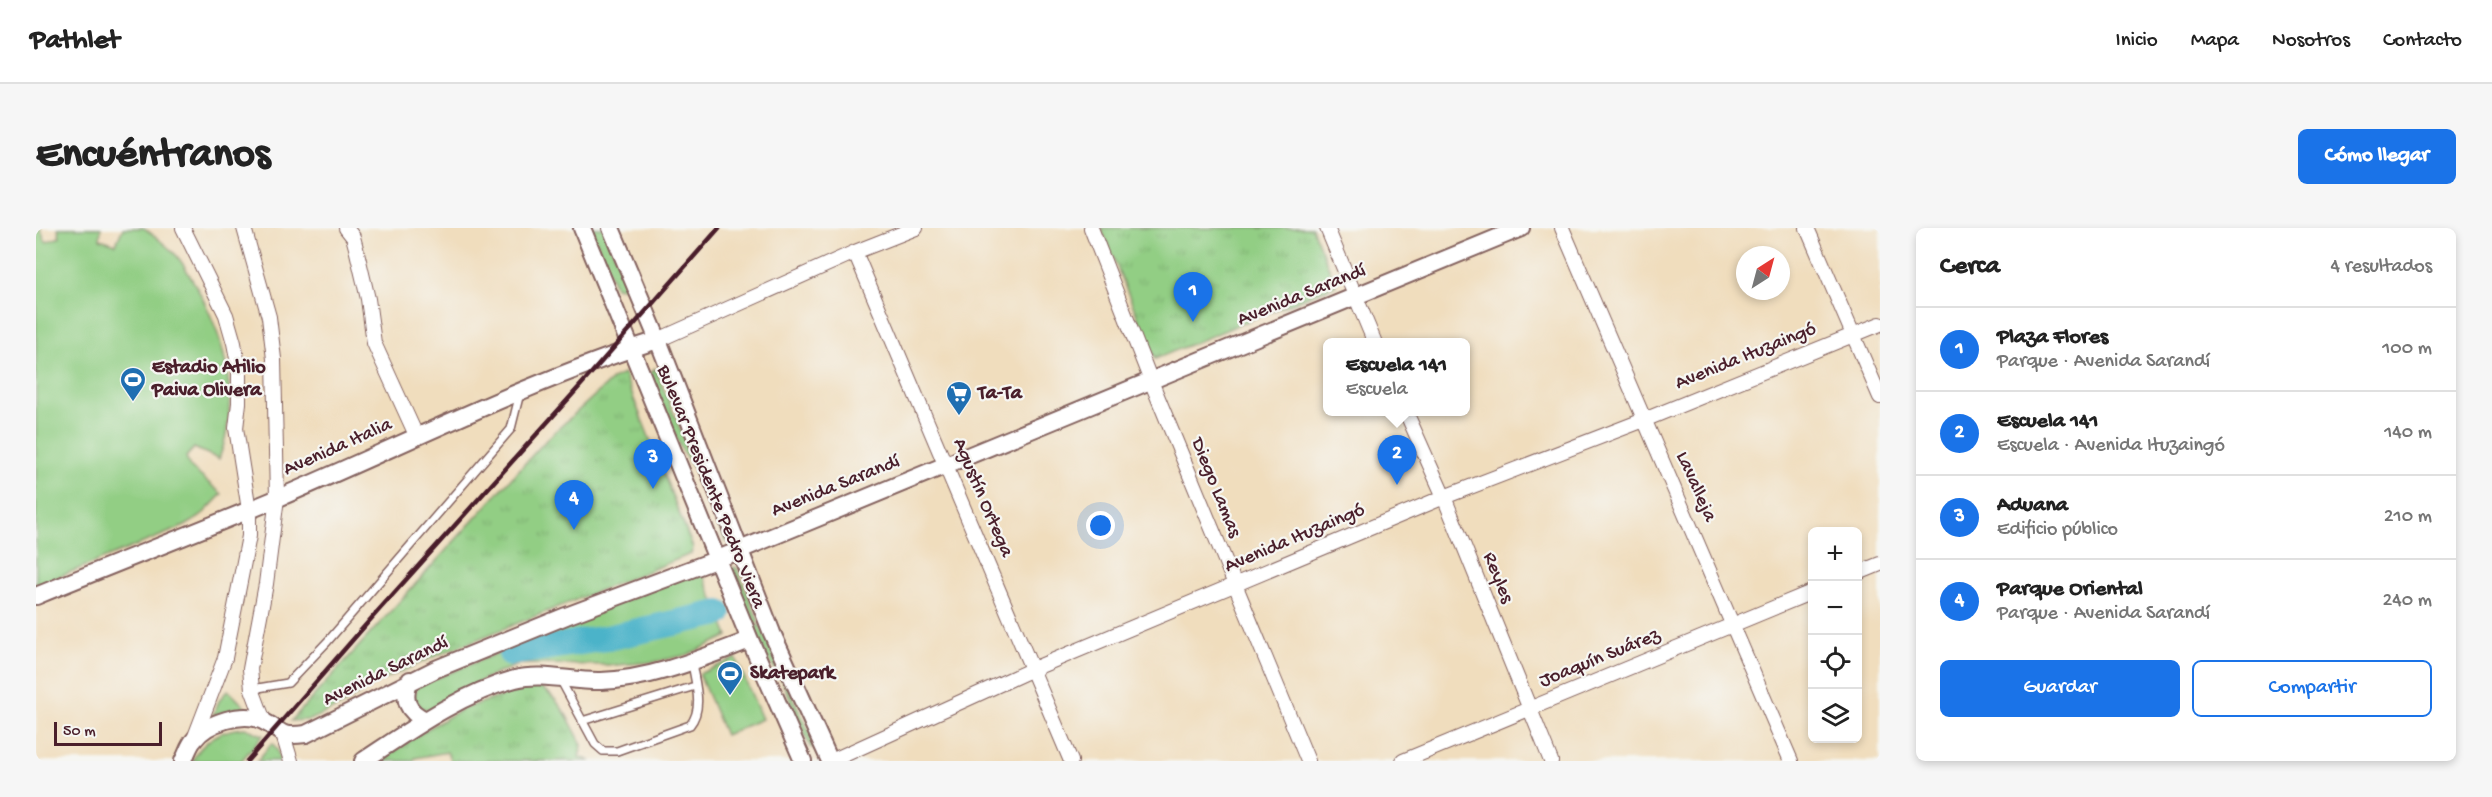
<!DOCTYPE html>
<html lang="es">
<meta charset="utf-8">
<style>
:root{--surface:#fff;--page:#f6f6f6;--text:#222;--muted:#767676;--line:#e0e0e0;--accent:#1a73e8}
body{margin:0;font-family:"Gochi Hand",sans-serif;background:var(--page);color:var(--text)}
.controls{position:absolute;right:18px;bottom:18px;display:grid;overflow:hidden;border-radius:9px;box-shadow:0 3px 9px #0003}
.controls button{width:54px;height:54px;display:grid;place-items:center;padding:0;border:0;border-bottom:2px solid var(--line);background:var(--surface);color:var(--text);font:30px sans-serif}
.compass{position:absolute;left:1700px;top:18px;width:54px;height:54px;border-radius:50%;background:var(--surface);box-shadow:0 3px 9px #0003;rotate:36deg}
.scale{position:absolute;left:18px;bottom:15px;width:108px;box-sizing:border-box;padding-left:6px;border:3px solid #4a1f2b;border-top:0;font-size:16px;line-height:21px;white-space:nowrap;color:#4a1f2b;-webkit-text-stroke:4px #f6f6f2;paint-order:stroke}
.you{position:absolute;left:1065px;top:298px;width:21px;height:21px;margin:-15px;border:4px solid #fff;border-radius:50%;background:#1a73e8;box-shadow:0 0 0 9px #1a73e833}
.badge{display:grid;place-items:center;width:39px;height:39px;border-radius:50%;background:var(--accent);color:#fff;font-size:20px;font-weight:700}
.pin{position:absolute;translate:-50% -50px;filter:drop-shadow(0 2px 3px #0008)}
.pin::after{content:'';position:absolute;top:32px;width:21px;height:18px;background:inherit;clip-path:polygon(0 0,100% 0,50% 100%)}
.popup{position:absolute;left:1287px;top:110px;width:147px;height:78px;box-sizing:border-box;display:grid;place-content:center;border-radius:9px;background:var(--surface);filter:drop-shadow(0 2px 4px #0005);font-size:20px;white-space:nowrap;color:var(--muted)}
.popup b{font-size:22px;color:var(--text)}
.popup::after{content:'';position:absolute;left:50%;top:100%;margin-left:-12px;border:12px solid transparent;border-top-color:var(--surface)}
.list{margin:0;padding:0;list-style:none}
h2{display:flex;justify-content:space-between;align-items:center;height:78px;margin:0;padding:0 24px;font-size:26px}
h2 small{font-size:20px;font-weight:400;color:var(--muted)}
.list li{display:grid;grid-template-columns:39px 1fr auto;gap:18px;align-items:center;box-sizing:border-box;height:84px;padding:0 24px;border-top:2px solid var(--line)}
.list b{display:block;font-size:22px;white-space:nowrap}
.list p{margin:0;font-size:20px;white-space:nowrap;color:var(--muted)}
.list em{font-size:20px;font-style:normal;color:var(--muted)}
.actions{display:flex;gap:12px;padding:18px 24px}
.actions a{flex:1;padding:14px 0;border:2px solid var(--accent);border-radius:9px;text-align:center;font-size:21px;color:var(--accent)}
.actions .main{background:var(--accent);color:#fff}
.icon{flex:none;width:33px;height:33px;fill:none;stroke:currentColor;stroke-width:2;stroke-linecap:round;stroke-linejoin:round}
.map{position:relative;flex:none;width:1844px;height:533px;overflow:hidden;border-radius:9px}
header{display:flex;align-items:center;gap:36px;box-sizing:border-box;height:84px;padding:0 30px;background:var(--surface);border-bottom:2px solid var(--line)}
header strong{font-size:28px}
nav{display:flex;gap:33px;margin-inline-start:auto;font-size:21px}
.intro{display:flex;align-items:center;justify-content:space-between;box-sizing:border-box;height:144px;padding:0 36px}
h1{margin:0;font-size:42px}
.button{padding:15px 27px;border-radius:9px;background:var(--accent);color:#fff;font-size:21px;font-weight:700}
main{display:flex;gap:36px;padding:0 36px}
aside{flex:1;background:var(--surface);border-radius:9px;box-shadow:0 3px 9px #0003}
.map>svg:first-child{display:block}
.green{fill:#92ce84;stroke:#6e7658;stroke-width:1.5}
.park{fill:url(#park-tufts);stroke:#6e7658;stroke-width:1.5}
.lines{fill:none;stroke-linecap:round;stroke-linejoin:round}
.river{stroke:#4bb3c9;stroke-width:26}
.service-casing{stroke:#84625e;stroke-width:10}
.minor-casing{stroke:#84625e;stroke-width:16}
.tertiary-casing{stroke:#84625e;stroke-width:20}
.service{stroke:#fff;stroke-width:7}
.minor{stroke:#fff;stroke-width:14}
.tertiary{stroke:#fff;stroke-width:16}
.rail{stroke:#4a1f2b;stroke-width:4.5}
.labels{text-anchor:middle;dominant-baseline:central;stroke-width:4.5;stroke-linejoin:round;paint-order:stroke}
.street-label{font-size:20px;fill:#4a1f2b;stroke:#f6f6f2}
.poi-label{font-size:20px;font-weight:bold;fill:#4a1f2b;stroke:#f6f6f2;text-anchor:start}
</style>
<header>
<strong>Pathlet</strong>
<nav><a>Inicio</a><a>Mapa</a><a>Nosotros</a><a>Contacto</a></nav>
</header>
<div class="intro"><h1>Encuéntranos</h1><a class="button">Cómo llegar</a></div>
<main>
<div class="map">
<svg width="1844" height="533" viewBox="0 0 1844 533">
<defs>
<pattern id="park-tufts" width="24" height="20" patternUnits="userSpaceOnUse" patternTransform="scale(1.5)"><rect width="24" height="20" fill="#92ce84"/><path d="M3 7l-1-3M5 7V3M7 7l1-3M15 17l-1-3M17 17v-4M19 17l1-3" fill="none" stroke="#7fb072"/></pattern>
</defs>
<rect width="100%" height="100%" fill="#f6f6f2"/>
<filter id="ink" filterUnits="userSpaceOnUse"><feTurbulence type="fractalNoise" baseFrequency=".0167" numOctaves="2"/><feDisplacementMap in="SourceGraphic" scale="12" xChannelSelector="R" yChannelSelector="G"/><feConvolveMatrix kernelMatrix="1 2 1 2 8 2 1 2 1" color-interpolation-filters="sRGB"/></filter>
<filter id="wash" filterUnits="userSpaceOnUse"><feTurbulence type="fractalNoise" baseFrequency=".008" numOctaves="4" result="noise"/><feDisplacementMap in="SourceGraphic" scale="24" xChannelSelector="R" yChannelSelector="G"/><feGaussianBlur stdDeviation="1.35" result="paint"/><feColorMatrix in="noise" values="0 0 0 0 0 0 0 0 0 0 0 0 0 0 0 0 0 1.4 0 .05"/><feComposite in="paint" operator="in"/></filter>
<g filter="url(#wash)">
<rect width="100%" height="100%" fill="#f0ddbd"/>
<path class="green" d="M0 0H4L10 14 24 9 22 0H65L64 11 80 16 87 0H108C119 8 130 17 140 27 148 36 154 48 160 58 190 111 205 173 183 231L158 220 150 229 154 239 186 266 164 289 149 298 0 358Z
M555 0H568L590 54 587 60 579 59Z
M619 140 650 215 666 240 694 315 689 313 663 250 644 219 614 146Z
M698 339 701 340 723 394 717 397 695 343Z
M667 346 692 408 651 427 618 434 581 437 484 436 450 450 395 482 385 480 378 470 381 458 389 455 637 353Z
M724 397 780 519 779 520 774 519 743 446 733 433 718 399Z
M700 430 726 491 689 507 663 446Z
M192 462 212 482 199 480 177 487 184 471Z
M209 500 227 507 205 533H156C168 511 185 501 209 500Z
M236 515 241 521 244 533H221Z"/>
<path class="park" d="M1065 0H1276L1300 57 1119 131Z
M588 146 657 320 655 326 402 427 338 456 305 478 273 492 255 493 511 211 578 150Z
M500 457C524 469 534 493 546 517L543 529 555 533H415L411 524 379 530 377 533H345L388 503 426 481Z"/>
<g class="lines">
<path class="river" d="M475 425 571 410 683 385"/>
</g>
</g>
<g filter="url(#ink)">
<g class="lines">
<defs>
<path id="service" d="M524 451 559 516 567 523H581L654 497C668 480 659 455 656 435
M216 461 252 455 292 413 475 201 484 165
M546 493 659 458"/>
<path id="minor" d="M147 0 190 87 198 115 203 141V175L200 200 213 282V308L189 430 158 511
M208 0 233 89 238 131 241 270 230 356 214 441 216 461 228 493
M310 0 317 9 320 20 332 71 338 115 380 207
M1055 0 1115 153 1272 533
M1291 0 1339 115
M1526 0 1755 533
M1771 0 1844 169
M819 24 1035 533
M622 112 819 24 880 0
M1370 184 1408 269 1515 533
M1822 345 1844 336
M247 507 255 533
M795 533 997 441 1408 269 1608 192 1844 96
M1367 533 1776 364"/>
<path id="tertiary" d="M546 0 714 412 767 533
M575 0 622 112 736 405 794 533
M0 368C80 335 161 304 240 271 367 217 491 154 622 112
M374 452C366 471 371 484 390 492
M147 533C151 526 153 517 158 512 171 494 208 483 227 493 250 505 241 509 270 506L400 441 530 388 682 331 1485 0
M327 533C374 502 424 466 479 451 507 444 537 454 565 453 617 451 666 430 714 412"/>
</defs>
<use href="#service" class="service-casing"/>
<use href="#minor" class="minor-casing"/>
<use href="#tertiary" class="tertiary-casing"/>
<use href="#service" class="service"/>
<use href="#minor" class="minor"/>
<use href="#tertiary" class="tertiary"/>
<path class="rail" d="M211 533 341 384 544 158 683 0"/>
</g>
</g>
<defs>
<symbol id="stadium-pin" viewBox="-11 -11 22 30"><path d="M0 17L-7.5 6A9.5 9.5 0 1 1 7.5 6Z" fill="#1f6fb2" stroke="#f6f6f2"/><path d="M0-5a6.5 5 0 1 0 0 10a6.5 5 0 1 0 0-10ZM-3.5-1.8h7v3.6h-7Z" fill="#fff"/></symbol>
<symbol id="supermarket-pin" viewBox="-11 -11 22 30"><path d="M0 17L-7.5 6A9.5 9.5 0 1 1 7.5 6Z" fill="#1f6fb2" stroke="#f6f6f2"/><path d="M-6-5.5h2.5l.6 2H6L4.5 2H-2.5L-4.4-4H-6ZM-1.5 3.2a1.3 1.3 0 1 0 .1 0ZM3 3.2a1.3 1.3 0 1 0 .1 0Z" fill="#fff"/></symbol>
</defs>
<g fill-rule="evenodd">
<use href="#stadium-pin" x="82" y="137" width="30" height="40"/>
<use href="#supermarket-pin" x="908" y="151" width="30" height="40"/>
<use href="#stadium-pin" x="679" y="431" width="30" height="40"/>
</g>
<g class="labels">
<g class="street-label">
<text transform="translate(1266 68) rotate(-22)">Avenida Sarandí</text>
<text transform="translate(1710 129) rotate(-22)">Avenida Ituzaingó</text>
<text transform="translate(302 220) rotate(-24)">Avenida Italia</text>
<text transform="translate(674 259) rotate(68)">Bulevar Presidente Pedro Viera</text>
<text transform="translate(800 259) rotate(-22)">Avenida Sarandí</text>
<text transform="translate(1659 259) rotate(66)">Lavalleja</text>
<text transform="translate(1179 260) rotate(68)">Diego Lamas</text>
<text transform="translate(946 270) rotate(67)">Agustín Ortega</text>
<text transform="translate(1259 311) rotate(-23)">Avenida Ituzaingó</text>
<text transform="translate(1461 350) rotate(68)">Reyles</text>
<text transform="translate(1564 431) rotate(-22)">Joaquín Suárez</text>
<text transform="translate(350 444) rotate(-26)">Avenida Sarandí</text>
</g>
<g class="poi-label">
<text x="116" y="140">Estadio Atilio<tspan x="116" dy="23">Paiva Olivera</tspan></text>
<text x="942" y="166">Ta-Ta</text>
<text x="714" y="446">Skatepark</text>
</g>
</g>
</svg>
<div class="controls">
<button>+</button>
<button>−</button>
<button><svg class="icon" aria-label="locate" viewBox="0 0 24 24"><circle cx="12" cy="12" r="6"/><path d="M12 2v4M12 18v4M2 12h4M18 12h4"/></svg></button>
<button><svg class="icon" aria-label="layers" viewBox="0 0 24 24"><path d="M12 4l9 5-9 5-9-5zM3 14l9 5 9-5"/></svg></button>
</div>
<svg class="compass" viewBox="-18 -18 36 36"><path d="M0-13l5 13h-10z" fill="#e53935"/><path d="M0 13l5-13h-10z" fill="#767676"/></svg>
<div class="scale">50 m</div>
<div class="you"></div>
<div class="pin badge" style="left:1157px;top:94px">1</div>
<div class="pin badge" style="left:1361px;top:257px">2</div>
<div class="popup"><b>Escuela 141</b>Escuela</div>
<div class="pin badge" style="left:617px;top:261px">3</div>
<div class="pin badge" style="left:538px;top:302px">4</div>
</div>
<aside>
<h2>Cerca<small>4 resultados</small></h2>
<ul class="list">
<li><span class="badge">1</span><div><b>Plaza Flores</b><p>Parque · Avenida Sarandí</p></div><em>100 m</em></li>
<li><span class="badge">2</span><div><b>Escuela 141</b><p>Escuela · Avenida Ituzaingó</p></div><em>140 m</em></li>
<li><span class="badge">3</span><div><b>Aduana</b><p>Edificio público</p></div><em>210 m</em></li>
<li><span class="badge">4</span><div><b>Parque Oriental</b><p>Parque · Avenida Sarandí</p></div><em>240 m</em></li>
</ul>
<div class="actions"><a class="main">Guardar</a><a>Compartir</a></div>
</aside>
</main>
